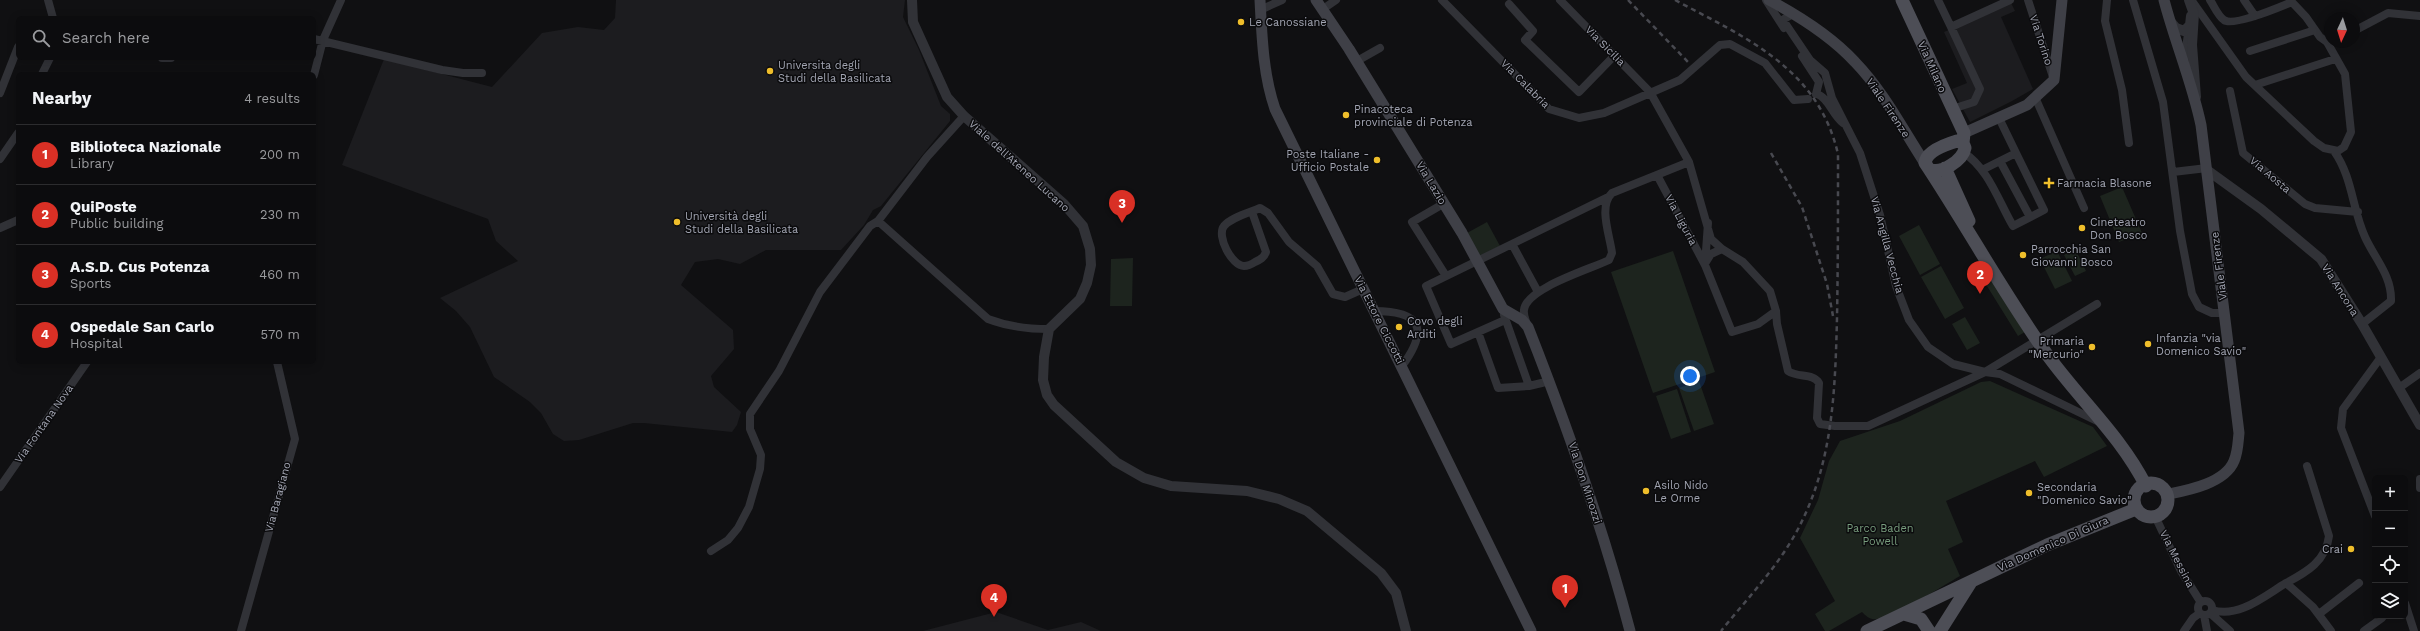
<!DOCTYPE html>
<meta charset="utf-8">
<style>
:root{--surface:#0c0c0e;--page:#1a1a1c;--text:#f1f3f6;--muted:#9a9b9e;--line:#2c2c2e;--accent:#d93025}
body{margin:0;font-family:"Work Sans",sans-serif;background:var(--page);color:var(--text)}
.controls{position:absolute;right:12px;bottom:12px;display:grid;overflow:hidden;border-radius:6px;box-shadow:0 2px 10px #0003}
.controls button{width:36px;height:36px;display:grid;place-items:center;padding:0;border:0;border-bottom:1px solid var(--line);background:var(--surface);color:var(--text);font:20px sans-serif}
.compass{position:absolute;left:2324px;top:12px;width:36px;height:36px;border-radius:50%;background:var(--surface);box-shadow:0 2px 10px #0003;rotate:184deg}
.you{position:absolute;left:1690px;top:376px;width:14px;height:14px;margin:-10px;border:3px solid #fff;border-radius:50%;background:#1a73e8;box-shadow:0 0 0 6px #1a73e833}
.badge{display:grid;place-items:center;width:26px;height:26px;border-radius:50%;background:var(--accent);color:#fff;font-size:13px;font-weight:700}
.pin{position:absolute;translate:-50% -33px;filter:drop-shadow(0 1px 2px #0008)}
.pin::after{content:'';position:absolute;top:21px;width:14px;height:12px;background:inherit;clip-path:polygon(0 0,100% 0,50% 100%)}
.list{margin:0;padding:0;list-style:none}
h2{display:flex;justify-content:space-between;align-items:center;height:52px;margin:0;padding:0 16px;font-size:17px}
h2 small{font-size:13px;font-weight:400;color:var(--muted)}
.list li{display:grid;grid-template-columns:26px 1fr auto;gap:12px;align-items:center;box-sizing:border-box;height:60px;padding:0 16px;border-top:1px solid var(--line)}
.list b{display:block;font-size:15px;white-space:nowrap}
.list p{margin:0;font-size:13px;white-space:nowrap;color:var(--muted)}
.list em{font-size:13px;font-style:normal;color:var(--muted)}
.icon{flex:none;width:22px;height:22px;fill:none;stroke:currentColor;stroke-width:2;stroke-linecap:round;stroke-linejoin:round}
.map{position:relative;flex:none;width:2420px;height:631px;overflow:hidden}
.search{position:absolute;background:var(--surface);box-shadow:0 2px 10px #0003;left:16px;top:16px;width:300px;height:44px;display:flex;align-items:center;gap:10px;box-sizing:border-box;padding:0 14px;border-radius:6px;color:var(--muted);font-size:15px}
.panel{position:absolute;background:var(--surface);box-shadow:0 2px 10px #0003;left:16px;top:72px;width:300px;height:292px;border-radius:6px}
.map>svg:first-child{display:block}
.built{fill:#1c1c1f}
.park{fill:#1d241e}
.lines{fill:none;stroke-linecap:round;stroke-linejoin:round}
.minor{stroke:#313237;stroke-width:8}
.tertiary{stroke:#313237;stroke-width:10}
.secondary{stroke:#3f4047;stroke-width:11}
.primary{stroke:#4d4e56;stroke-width:13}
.rail{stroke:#484950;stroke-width:2.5;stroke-dasharray:5 4;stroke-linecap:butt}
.poi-dot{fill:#efbe2b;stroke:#0b0b0d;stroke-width:1.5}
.labels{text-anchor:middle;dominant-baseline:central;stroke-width:3;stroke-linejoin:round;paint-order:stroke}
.poi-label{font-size:11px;fill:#a2a5b2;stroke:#0b0b0d;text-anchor:start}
.street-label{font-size:11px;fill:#a2a5b2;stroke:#0b0b0d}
.park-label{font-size:11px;fill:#789d7e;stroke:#0b0b0d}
</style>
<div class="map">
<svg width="2420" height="631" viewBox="0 0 2420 631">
<rect width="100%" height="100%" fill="#101012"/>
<path class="built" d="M616 0H905L903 17 919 50 941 106 950 114V121L881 206 873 210 864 225 841 250H766L740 264 718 259 695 262 681 285 733 330 734 349 711 376 714 387 741 412 737 425 732 432 644 423H633L579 440 564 441 553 434 541 413 530 402 494 377 470 327 456 311 440 298 518 261 496 241 488 219 342 165 384 59 492 87 542 33 578 27 604 30 615 18Z
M2011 3 2015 11 2001 17 2033 89 2012 101 1970 122 1952 89 1967 83 1944 32Z
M996 612 1048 630 1081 622 1101 631H923Z"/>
<path class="park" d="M2122 187 2142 233 2119 242 2100 196Z
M1487 222 1500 246 1479 256 1467 233Z
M1919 225 1940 264 1920 275 1899 236Z
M2075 249 2086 271 2075 276 2064 255Z
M1673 251 1715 372 1653 393 1611 272Z
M2057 251 2072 281 2055 289 2040 259Z
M1133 258 1132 306H1110L1111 259Z
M1941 266 1964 308 1945 319 1921 277Z
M1990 273 2025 332 2018 336 1982 278Z
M1965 317 1980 343 1967 350 1952 324Z
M1699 381 1714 424 1694 431 1679 388Z
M1990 381 2093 427 2107 446 2044 477 2035 461 1946 501 1963 542 1948 549 1960 576C1943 586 1892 618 1876 619 1870 620 1866 616 1862 612L1829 631H1825L1815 614 1835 601 1800 538 1818 500 1829 461 1840 441 1900 421 1981 382Z
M1677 389 1691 432 1671 439 1656 396Z"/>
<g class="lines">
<path class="minor" d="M48 0 53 18
M1442 0 1549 109 1579 118 1604 113 1680 80 1720 45 1730 44 1765 63 1794 100 1808 99
M1560 0 1650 92 1689 162 1711 239 1722 249
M1766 0 1784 28
M1938 0 1951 27 2010 0
M2028 0 2053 77
M2107 0 2105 21 2122 90 2129 143
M2133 0 2163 102 2180 231 2192 294 2199 307 2212 313H2224
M2210 0C2214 6 2218 16 2224 20 2233 27 2280 7 2292 2
M2244 0 2255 16
M2192 1 2246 77 2314 141 2324 148 2338 151 2344 147 2351 132 2345 74 2327 42 2320 37 2306 17 2290 0
M1509 4 1533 31 1525 40 1579 92 1614 56
M1323 9 1336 0
M1260 10 1282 0
M1793 14 1784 19 1785 23 1810 60 1825 73 1832 98 1860 153 1880 215 1896 286 1909 320 1928 347 1953 364 1985 372 2097 304
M1951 27 1980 89 1974 102 1952 109
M2354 31 2388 13 2420 16
M314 39 442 70 463 73H482
M2250 51 2315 30
M1802 56 1819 82 1816 94
M162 58H171
M1357 61 1380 48
M2184 61 2189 27
M42 74 50 58
M314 75 323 40 341 0
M2255 85 2335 59
M2230 91 2243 153 2305 204 2315 208 2358 212
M0 93 18 47
M1817 94C1829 98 1832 115 1843 123
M2035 97 2084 208
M964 116 927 157 878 221 988 319C1009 327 1027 329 1049 329
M1999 118 2016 153
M2334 151C2353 178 2352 209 2365 237 2375 259 2392 276 2391 301L2362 324
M1964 153C1988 168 1999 202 2013 226L2044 210 2016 153 1982 170
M0 159 18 133
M2000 161 2030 217
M2173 172 2207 168
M1657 175 1705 265
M1443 204 1412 222 1446 276
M1252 212 1266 252C1264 258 1260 260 1255 262 1252 264 1248 266 1244 266 1232 266 1216 236 1224 226 1232 217 1249 213 1260 208L1268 213 1289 242 1317 266 1333 294 1345 297 1363 289
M1708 223 1705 265 1732 332 1758 324 1776 311 1777 324 1788 371C1798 378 1813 373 1819 383L1817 418 1820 424 1835 426H1868L1985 372 2000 374 2099 422
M0 228 18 220
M1512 244 1538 292
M1706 262 1711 254 1722 249 1743 262 1770 291 1776 311
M1374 311C1420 311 1430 328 1402 366
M1504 315 1529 386 1550 381
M1505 320 1451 344 1426 286 1606 198
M1527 325C1526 320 1523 315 1524 310 1526 288 1591 269 1609 260L1612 253C1610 236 1598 206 1612 193L1689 162
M1478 332 1498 388 1529 386
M2399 388 2420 373
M2307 466 2329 536C2326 561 2307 572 2286 583L2313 607 2331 631
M2420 479V488
M0 487 87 362
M2155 516 2181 571 2200 601
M2375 516 2341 428 2343 409 2381 357
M711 551 728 540 738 528 749 507 760 469 761 455 750 429V414L779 371 820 292 870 226 878 221
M2198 608a7 7 0 1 1 14 0a7 7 0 1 1-14 0Z
M2405 603 2414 631
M2212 610C2239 618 2263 597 2286 583
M2210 613 2230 631
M2319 614 2359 583
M2204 615 2207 631
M241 631 295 439 277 362
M2184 631 2193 618 2200 613
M2364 631 2382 618"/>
<path class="tertiary" d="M912 0 913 22 947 97 964 116 1064 204 1083 226 1090 249 1091 265 1087 283 1080 299 1049 329 1044 357 1043 380 1047 395 1054 405 1116 462 1144 478 1171 486 1247 491 1279 499 1307 511 1381 573 1396 593 1406 631
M2189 0 2194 14 2192 45 2196 97
M2170 21 2176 28 2184 31 2190 25 2191 16
M2207 170 2261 209 2321 259 2362 324 2420 425"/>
<path class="secondary" d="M1260 0C1262 37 1263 74 1275 109L1531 631
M1316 0 1349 49 1462 233 1503 309 1522 320 1528 327C1567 426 1603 528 1630 631
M1769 0C1799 16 1832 37 1855 62 1884 92 1903 130 1926 165
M2164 0C2175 42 2192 82 2201 125L2239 433C2238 442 2238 452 2234 461 2225 483 2189 490 2169 494
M1964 133 2027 105 2054 80 2062 0"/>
<path class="primary" d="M1902 0 1964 133 1963 143
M1957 141 1963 143 1965 148C1963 160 1941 175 1929 169L1925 163C1926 151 1947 144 1957 141Z
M1945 168 1969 221
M1929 169C1969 230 2004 294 2046 353 2078 398 2121 436 2146 486
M2134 500a17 17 0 1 1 34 0a17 17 0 1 1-34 0Z
M1904 614 1921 619 1929 631
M1867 631 2047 545 2136 509
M1940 631 1971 582"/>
<path class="rail" d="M1628 0 1690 64
M1675 0C1746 38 1818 68 1838 154 1838 209 1838 263 1837 318 1835 394 1833 469 1793 538 1773 572 1746 600 1721 631
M1771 153 1802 207 1827 284 1833 316"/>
</g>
<g class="poi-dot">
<circle cx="1241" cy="22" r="4"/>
<circle cx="770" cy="71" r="4"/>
<circle cx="1346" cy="115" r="4"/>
<circle cx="1377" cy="160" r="4"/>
<path d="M2047 177h4v4h4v4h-4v4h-4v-4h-4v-4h4z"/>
<circle cx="677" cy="222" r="4"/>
<circle cx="2082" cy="228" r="4"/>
<circle cx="2023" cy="255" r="4"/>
<circle cx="1399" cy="327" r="4"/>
<circle cx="2148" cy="344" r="4"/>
<circle cx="2092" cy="347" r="4"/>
<circle cx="1646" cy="491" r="4"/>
<circle cx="2029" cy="493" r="4"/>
<circle cx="2351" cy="549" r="4"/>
</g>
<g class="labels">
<g class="poi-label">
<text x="1249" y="22">Le Canossiane</text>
<text x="778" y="65">Universita degli<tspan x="778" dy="13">Studi della Basilicata</tspan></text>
<text x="1354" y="109">Pinacoteca<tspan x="1354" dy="13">provinciale di Potenza</tspan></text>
<text x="1369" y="154" text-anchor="end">Poste Italiane -<tspan x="1369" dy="13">Ufficio Postale</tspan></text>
<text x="2057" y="183">Farmacia Blasone</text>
<text x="685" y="216">Università degli<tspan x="685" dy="13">Studi della Basilicata</tspan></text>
<text x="2090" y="222">Cineteatro<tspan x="2090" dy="13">Don Bosco</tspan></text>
<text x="2031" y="249">Parrocchia San<tspan x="2031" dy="13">Giovanni Bosco</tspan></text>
<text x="1407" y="321">Covo degli<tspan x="1407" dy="13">Arditi</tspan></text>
<text x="2156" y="338">Infanzia "via<tspan x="2156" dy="13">Domenico Savio"</tspan></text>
<text x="2084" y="341" text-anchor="end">Primaria<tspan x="2084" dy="13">"Mercurio"</tspan></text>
<text x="1654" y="485">Asilo Nido<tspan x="1654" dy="13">Le Orme</tspan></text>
<text x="2037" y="487">Secondaria<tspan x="2037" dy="13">"Domenico Savio"</tspan></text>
<text x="2343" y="549" text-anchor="end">Crai</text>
</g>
<g class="street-label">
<text transform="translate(2041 40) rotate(72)">Via Torino</text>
<text transform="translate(1605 46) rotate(45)">Via Sicilia</text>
<text transform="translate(1932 67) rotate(66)">Via Milano</text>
<text transform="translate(1525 84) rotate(45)">Via Calabria</text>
<text transform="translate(1888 108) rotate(56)">Viale Firenze</text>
<text transform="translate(1019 166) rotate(42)">Viale dell'Ateneo Lucano</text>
<text transform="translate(2270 175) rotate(40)">Via Aosta</text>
<text transform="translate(1431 183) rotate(59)">Via Lazio</text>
<text transform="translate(1681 220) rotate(62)">Via Liguria</text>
<text transform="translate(1887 245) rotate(75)">Via Angilla Vecchia</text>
<text transform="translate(2219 266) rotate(-97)">Viale Firenze</text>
<text transform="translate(2340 290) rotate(58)">Via Ancona</text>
<text transform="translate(1379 320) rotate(63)">Via Ettore Ciccotti</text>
<text transform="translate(44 424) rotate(-55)">Via Fontana Nova</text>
<text transform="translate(1585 483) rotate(72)">Via Don Minozzi</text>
<text transform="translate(278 497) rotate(-75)">Via Baragiano</text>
<text transform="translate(2053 544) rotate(-24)">Via Domenico Di Giura</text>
<text transform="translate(2177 559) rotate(63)">Via Messina</text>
</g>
<g class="park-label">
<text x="1880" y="528">Parco Baden<tspan x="1880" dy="13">Powell</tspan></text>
</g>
</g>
</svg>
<div class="controls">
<button>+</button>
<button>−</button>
<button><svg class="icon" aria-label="locate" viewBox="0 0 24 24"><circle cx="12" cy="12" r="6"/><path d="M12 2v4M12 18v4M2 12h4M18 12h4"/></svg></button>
<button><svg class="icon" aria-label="layers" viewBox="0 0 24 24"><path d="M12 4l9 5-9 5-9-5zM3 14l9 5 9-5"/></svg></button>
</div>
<svg class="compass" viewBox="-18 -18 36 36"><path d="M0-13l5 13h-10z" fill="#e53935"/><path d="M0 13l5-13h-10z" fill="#9a9b9e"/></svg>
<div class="you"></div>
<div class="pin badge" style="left:1565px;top:608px">1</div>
<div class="pin badge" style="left:1980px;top:294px">2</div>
<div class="pin badge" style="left:1122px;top:223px">3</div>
<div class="pin badge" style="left:994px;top:617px">4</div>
<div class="search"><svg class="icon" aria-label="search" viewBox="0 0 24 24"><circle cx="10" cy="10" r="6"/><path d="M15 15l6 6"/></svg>Search here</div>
<section class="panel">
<h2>Nearby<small>4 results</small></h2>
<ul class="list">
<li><span class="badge">1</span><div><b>Biblioteca Nazionale</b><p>Library</p></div><em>200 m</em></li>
<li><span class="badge">2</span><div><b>QuiPoste</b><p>Public building</p></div><em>230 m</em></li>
<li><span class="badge">3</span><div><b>A.S.D. Cus Potenza</b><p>Sports</p></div><em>460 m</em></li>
<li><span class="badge">4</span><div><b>Ospedale San Carlo</b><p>Hospital</p></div><em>570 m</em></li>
</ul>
</section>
</div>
